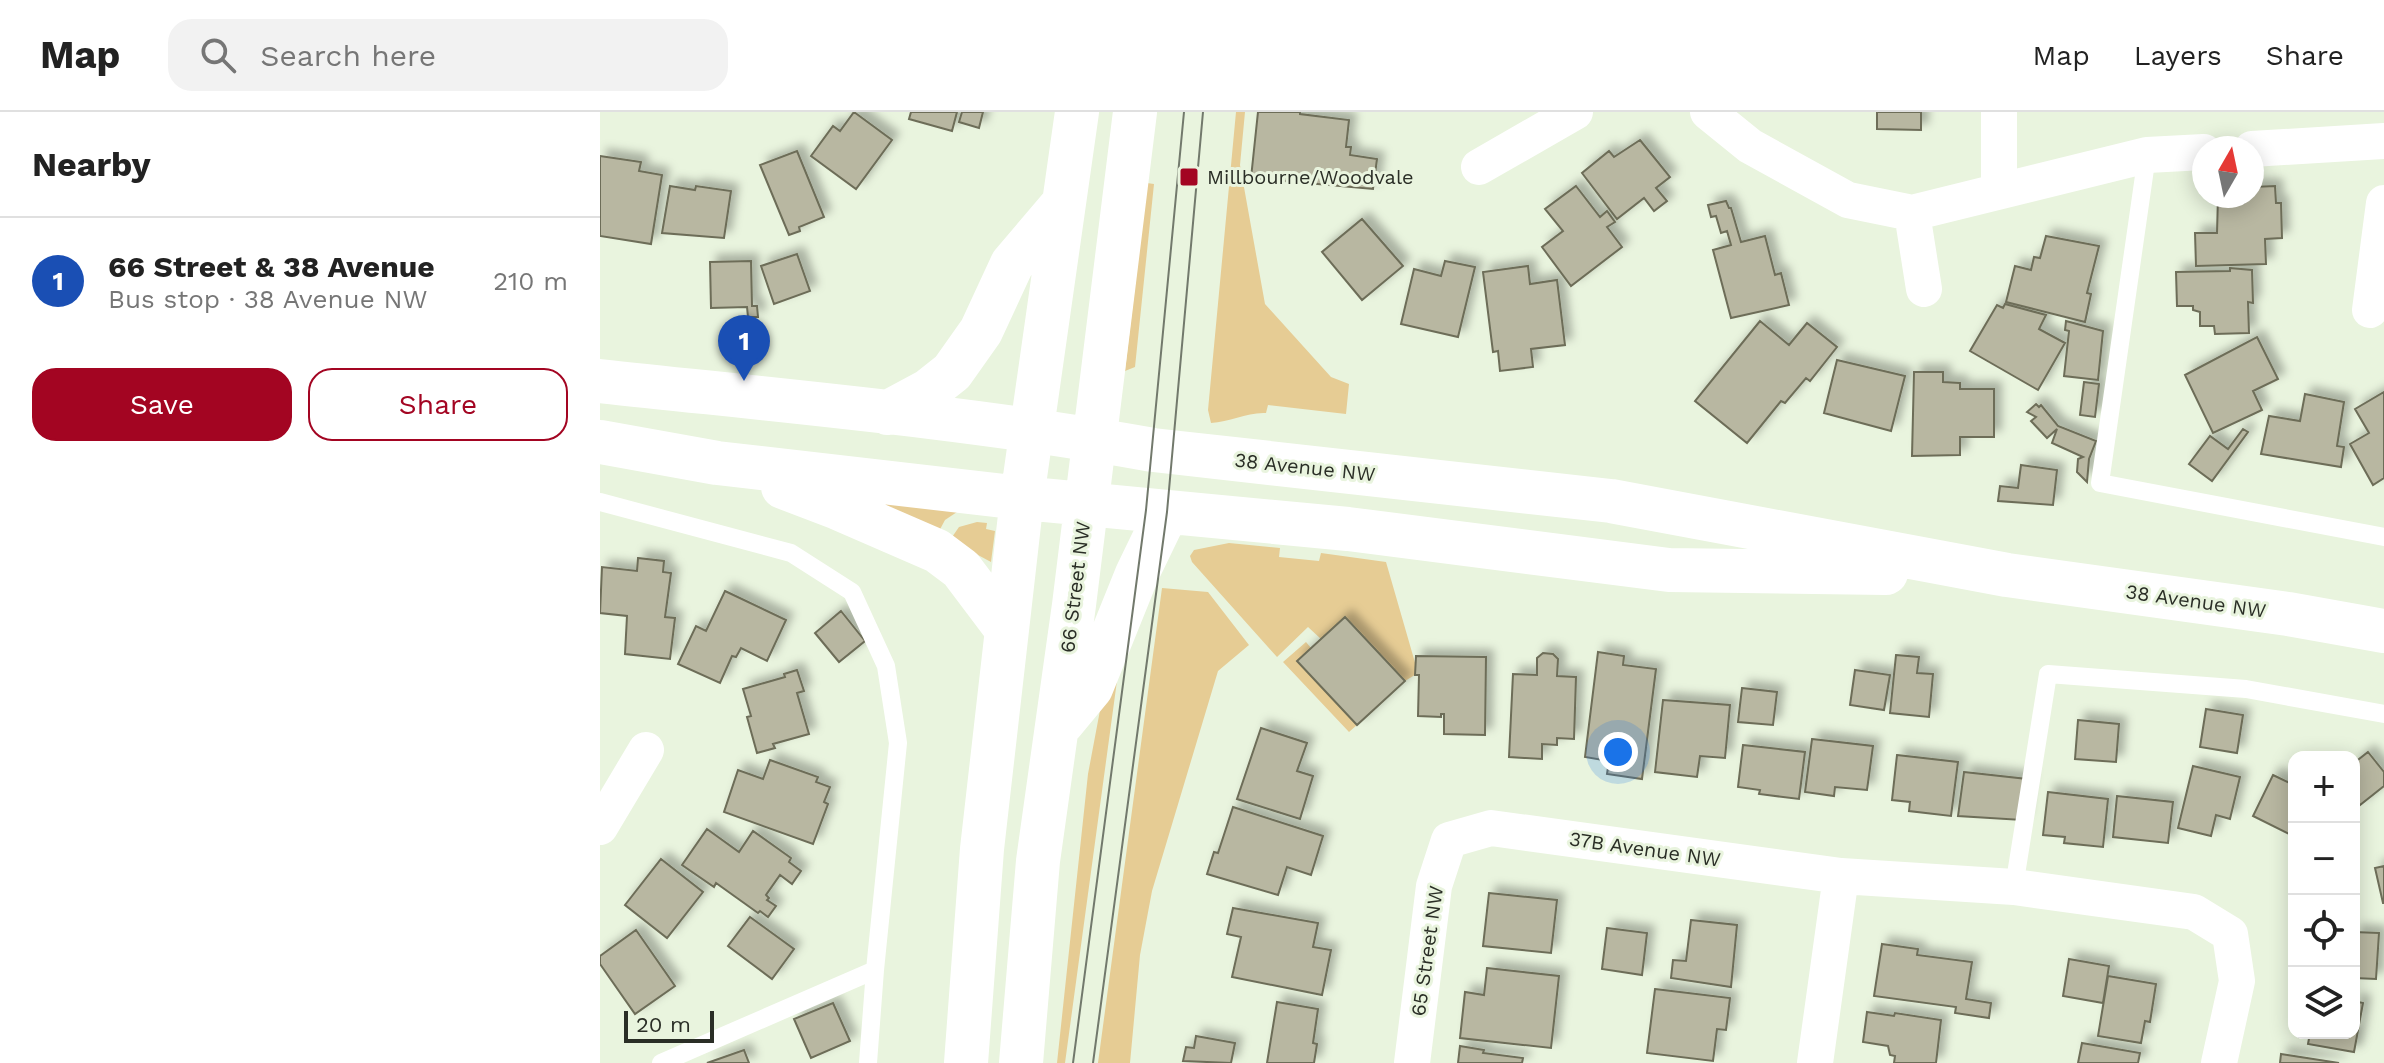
<!DOCTYPE html>
<meta charset="utf-8">
<style>
:root{--surface:#fff;--page:#f2f2f2;--text:#222;--muted:#767676;--line:#e0e0e0;--accent:#a30522}
body{margin:0;font-family:"Work Sans",sans-serif;background:var(--page);color:var(--text)}
.controls{position:absolute;right:24px;bottom:24px;display:grid;overflow:hidden;border-radius:16px;box-shadow:0 4px 20px #0003}
.controls button{width:72px;height:72px;display:grid;place-items:center;padding:0;border:0;border-bottom:2px solid var(--line);background:var(--surface);color:var(--text);font:40px sans-serif}
.compass{position:absolute;left:1592px;top:24px;width:72px;height:72px;border-radius:50%;background:var(--surface);box-shadow:0 4px 20px #0003;rotate:9deg}
.scale{position:absolute;left:24px;bottom:20px;width:90px;box-sizing:border-box;padding-left:8px;border:4px solid #2a2e26;border-top:0;font-size:22px;line-height:28px;white-space:nowrap;color:#2a2e26;-webkit-text-stroke:6px #e9f4de;paint-order:stroke}
.you{position:absolute;left:1018px;top:640px;width:28px;height:28px;margin:-20px;border:6px solid #fff;border-radius:50%;background:#1a73e8;box-shadow:0 0 0 12px #1a73e833}
.badge{display:grid;place-items:center;width:52px;height:52px;border-radius:50%;background:var(--accent);color:#fff;font-size:26px;font-weight:700}
.pin{position:absolute;translate:-50% -66px;filter:drop-shadow(0 2px 4px #0008)}
.pin::after{content:'';position:absolute;top:42px;width:28px;height:24px;background:inherit;clip-path:polygon(0 0,100% 0,50% 100%)}
.list{margin:0;padding:0;list-style:none}
h2{display:flex;justify-content:space-between;align-items:center;height:104px;margin:0;padding:0 32px;font-size:34px}
h2 small{font-size:26px;font-weight:400;color:var(--muted)}
.list li{display:grid;grid-template-columns:52px 1fr auto;gap:24px;align-items:center;box-sizing:border-box;height:128px;padding:0 32px;border-top:2px solid var(--line)}
.list b{display:block;font-size:30px;white-space:nowrap}
.list p{margin:0;font-size:26px;white-space:nowrap;color:var(--muted)}
.list em{font-size:26px;font-style:normal;color:var(--muted)}
.actions{display:flex;gap:16px;padding:24px 32px}
.actions a{flex:1;padding:18px 0;border:2px solid var(--accent);border-radius:24px;text-align:center;font-size:28px;color:var(--accent)}
.actions .main{background:var(--accent);color:#fff}
.icon{flex:none;width:44px;height:44px;fill:none;stroke:currentColor;stroke-width:2;stroke-linecap:round;stroke-linejoin:round}
.map{position:relative;flex:none;width:1784px;height:951px;overflow:hidden}
header{display:flex;align-items:center;gap:48px;box-sizing:border-box;height:112px;padding:0 40px;background:var(--surface);border-bottom:2px solid var(--line)}
header strong{font-size:38px}
nav{display:flex;gap:44px;margin-inline-start:auto;font-size:28px}
.search{width:560px;height:72px;background:var(--page);display:flex;align-items:center;gap:20px;box-sizing:border-box;padding:0 28px;border-radius:24px;color:var(--muted);font-size:30px}
main{display:flex}
aside{flex:1;background:var(--surface)}
.map>svg:first-child{display:block}
.green{fill:#e6cc94}
.building{fill:#b8b7a1;stroke:#6d6d58;stroke-width:2;filter:url(#shadow)}
.lines{fill:none;stroke-linecap:round;stroke-linejoin:round}
.lane{stroke:#fff;stroke-width:18}
.street{stroke:#fff;stroke-width:36}
.secondary{stroke:#fff;stroke-width:44}
.tram{stroke:#72796c;stroke-width:2}
.poi-dot{fill:#a30522;stroke:#e9f4de;stroke-width:3}
.labels{text-anchor:middle;dominant-baseline:central;stroke-width:6;stroke-linejoin:round;paint-order:stroke}
.poi-label{font-size:20px;fill:#2a2e26;stroke:#e9f4de;text-anchor:start}
.street-label{font-size:20px;fill:#2a2e26;stroke:#e9f4de}
</style>
<header>
<strong>Map</strong>
<div class="search"><svg class="icon" aria-label="search" viewBox="0 0 24 24"><circle cx="10" cy="10" r="6"/><path d="M15 15l6 6"/></svg>Search here</div>
<nav><a>Map</a><a>Layers</a><a>Share</a></nav>
</header>
<main>
<aside>
<h2>Nearby<small></small></h2>
<ul class="list">
<li><span class="badge" style="background:#1a4fb4">1</span><div><b>66 Street &amp; 38 Avenue</b><p>Bus stop · 38 Avenue NW</p></div><em>210 m</em></li>
</ul>
<div class="actions"><a class="main">Save</a><a>Share</a></div>
</aside>
<div class="map">
<svg width="1784" height="951" viewBox="0 0 1784 951">
<defs>
<filter id="shadow"><feDropShadow dx="7" dy="-7" stdDeviation="4" flood-color="#0004"/></filter>
</defs>
<rect width="100%" height="100%" fill="#e9f4de"/>
<path class="green" d="M636 0H645L640 53 665 192 731 265 749 272 746 302 668 293 666 301C647 300 630 310 611 311L608 298Z
M547 71 554 72 535 255 525 259Z
M280 390 357 400 345 408 337 423Z
M377 410 387 411 386 417 395 419 391 450 350 428 359 415Z
M629 431 680 436 679 445 719 449 721 441 786 450 818 561 805 569 745 505 721 527 708 515 677 545 592 450 590 444 594 438Z
M562 476 608 480 649 533 618 559 552 779 540 843 530 951H498Z
M706 530 711 536 697 549 757 613 749 620 683 550Z
M522 532 465 951H457L488 662 501 593Z"/>
<path class="building" d="M254 0 292 28 256 77 211 44 233 14 240 19Z
M311 0H357L352 19 309 7Z
M362 0H383L379 16 359 10Z
M658 0H700V2L749 8 746 35H751L750 43 777 47 773 77 651 66Z
M1277 0H1321V18L1277 17Z
M1040 28 1070 65 1056 76 1067 89 1054 99 1044 86 1017 107 982 61 1009 39 1014 45Z
M197 39 224 105 199 115 200 119 189 123 160 53Z
M0 44 41 50 39 59 62 63 51 132 0 124Z
M70 74 95 78 96 74 131 79 124 126 62 121Z
M976 74 1000 105 1007 99 1015 110 1007 115 1022 135 971 174 942 135 963 119 945 97Z
M1675 74 1676 91H1681L1682 126 1665 127 1666 152 1596 154 1595 121H1617L1618 84H1628V92L1644 91 1643 84H1652V75Z
M1126 89 1129 96H1131L1141 130 1165 124 1175 163 1181 161 1189 193 1131 206 1113 138 1131 133 1127 119 1121 121 1116 104 1111 105 1108 93Z
M762 107 803 154 762 188 722 140Z
M1446 124 1499 134 1487 181 1491 182 1485 210 1406 190 1415 154 1431 158 1434 145 1440 146Z
M197 142 210 179 174 192 161 154Z
M151 149 152 194H157L158 205H148L147 195 111 196 110 150Z
M845 149 875 155 858 225 801 212 814 157 841 164Z
M928 154 930 172 957 168 965 233 931 237 933 255 900 259 898 239 893 240 883 160Z
M1630 156 1652 158 1653 191 1648 190 1649 221 1615 222 1614 214H1600V200L1593 198V194H1577L1576 160 1630 159Z
M1405 192 1446 203 1439 217 1465 231 1438 278 1370 239 1397 193 1403 196Z
M1160 209 1189 233 1207 211 1237 235 1210 269 1206 266 1185 291 1181 289 1147 331 1095 289Z
M1466 209 1503 219 1498 268 1464 264 1469 219 1465 218Z
M1657 225 1678 267 1653 279 1662 298 1613 321 1585 263Z
M1237 248 1305 264 1291 319 1224 301Z
M1314 260H1343V270L1360 271V277H1394V325H1360V343L1312 344Z
M1484 270 1499 272 1495 305 1480 303Z
M1784 280V366L1773 373 1750 332 1769 321 1755 297Z
M1705 282 1744 290 1737 334 1744 335 1741 355 1661 342 1669 304 1700 309Z
M1436 292 1439 295 1441 293 1458 314 1496 329 1489 347 1487 370 1477 360 1478 347 1483 345 1452 331 1457 317 1447 326 1431 309 1436 305 1427 300Z
M1643 317 1648 320 1612 369 1589 352 1610 324 1628 337Z
M1421 353 1457 358 1453 393 1398 389 1400 374 1418 376Z
M38 446 64 449 63 460 71 461 65 505 75 506 70 547 25 542 27 504 0 501 2 455 37 459Z
M125 479 186 508 167 549 141 536 136 545 132 544 120 571 78 552 96 514 106 519Z
M241 499 265 529 239 550 215 521Z
M745 505 805 569 757 613 697 549Z
M998 540 1024 544 1023 553 1056 557 1042 667 1007 662 1009 649 985 645Z
M943 541 953 542 958 547 957 564 976 565 974 627 957 626V633L942 632V647L909 645 913 562 937 563V546Z
M1296 543 1319 545 1317 561 1333 562 1329 605 1290 601Z
M816 544 886 545 885 623 844 622V602H841V605L818 604 819 563H815Z
M197 558 204 579 197 581 209 622 173 632 175 636 157 641 147 605 151 604 143 577 185 565 184 562Z
M1255 558 1290 563 1284 598 1250 593Z
M1142 576 1177 580 1173 613 1138 610Z
M1063 588 1130 593 1125 646 1100 644 1097 665 1055 660Z
M1606 597 1643 603 1637 641 1600 635Z
M1478 608 1519 612 1516 650 1475 647Z
M661 616 707 631 697 659 713 664 700 707 637 687Z
M1212 627 1273 634 1267 678 1235 675 1234 684 1205 680Z
M1143 633 1205 640 1199 687 1159 682 1160 678 1138 675Z
M1768 640 1784 660V674L1760 693 1754 685V651Z
M1297 643 1358 650 1351 704 1309 699 1310 690 1292 688Z
M170 648 218 665 216 670 230 675 224 690 228 692 213 732 124 700 138 658 163 667Z
M1593 654 1640 665 1630 707 1616 703 1611 724 1578 716Z
M1364 660 1427 667 1422 708 1358 704Z
M1673 663 1694 673V722L1690 720 1689 722 1653 704Z
M1448 680 1508 687 1503 735 1464 731 1465 725 1443 723Z
M1517 684 1573 690 1568 731 1513 725Z
M633 695 723 724 711 763 687 755 678 783 607 762 614 740 618 741Z
M107 717 139 740 153 719 191 746 189 750 201 759 192 772 180 763 166 783 169 786 167 788 176 794 168 805 160 799 158 801 116 771 114 775 82 753Z
M61 747 103 780 67 826 25 793Z
M1784 754V791H1783L1775 756Z
M889 781 957 788 951 841 883 834Z
M633 796 718 811 713 835 731 838 722 883 632 865 641 825 627 822Z
M150 805 194 837 172 867 128 834Z
M1091 808 1137 813 1131 875 1071 866 1073 848 1086 849Z
M1007 816 1047 821 1042 863 1002 857Z
M36 818 75 874 35 902 0 852V844Z
M1754 820 1779 821 1776 867 1754 866Z
M1282 832 1318 837 1317 843 1372 850 1366 887 1391 891 1389 906 1355 901 1356 895 1274 884Z
M1469 847 1509 854 1503 891 1463 884Z
M887 856 959 864 951 936 860 926 865 880 884 883Z
M1508 864 1556 872 1550 910 1545 909 1541 931 1498 924Z
M1055 877 1130 886 1126 918 1117 917 1113 949 1047 941Z
M1754 889 1763 891 1754 940 1708 932 1710 921H1754Z
M677 890 718 897 713 931 717 932 714 951H667Z
M233 891 250 929 211 946 194 907Z
M1267 900 1294 904 1295 901 1341 908 1336 951H1294L1295 944 1290 943 1288 934 1263 930Z
M596 924 635 931 631 951 583 949 586 935 594 936Z
M1482 931 1540 941 1538 951H1478Z
M860 934 884 938 883 941 923 946 922 951H858Z
M144 938 149 951H107Z
M1681 942 1739 951H1680Z"/>
<g class="lines">
<path class="lane" d="M1547 43 1500 371 1784 425
M0 390 191 441 252 480 286 554 298 631 275 858 268 951
M1414 775 1448 562 1646 577 1784 602
M61 951 275 858"/>
<path class="street" d="M1108 0 1150 34 1248 88 1312 101 1547 43 1604 40
M1399 0V79
M1652 37 1784 29
M879 55 975 0
M1312 101 1324 177
M1770 198 1784 91
M0 715 46 638
M812 951 834 774 849 728 891 716 1241 764 1414 775 1594 800 1630 822 1637 869 1619 951
M1215 951 1241 764"/>
<path class="secondary" d="M0 269C184 289 370 305 553 338L1011 389 1407 463 1688 502 1784 519
M287 301 328 279 352 260 381 219 412 152 463 92
M0 330 117 351 422 386 748 417 1069 458 1286 461
M183 375 238 396 337 439 361 457 407 518
M462 611 491 576 537 462 567 400
M366 951 382 737 422 386 477 0
M421 951 438 749 474 493 535 0"/>
<path class="tram" d="M473 951 546 398 584 0
M493 951 567 400 603 0"/>
</g>
<rect class="poi-dot" x="579" y="55" width="20" height="20" rx="4"/>
<g class="labels">
<g class="poi-label">
<text x="607" y="65">Millbourne/Woodvale</text>
</g>
<g class="street-label">
<text transform="translate(705 355) rotate(6)">38 Avenue NW</text>
<text transform="translate(475 475) rotate(-83)">66 Street NW</text>
<text transform="translate(1596 489) rotate(8)">38 Avenue NW</text>
<text transform="translate(1045 737) rotate(8)">37B Avenue NW</text>
<text transform="translate(827 839) rotate(-82)">65 Street NW</text>
</g>
</g>
</svg>
<div class="controls">
<button>+</button>
<button>−</button>
<button><svg class="icon" aria-label="locate" viewBox="0 0 24 24"><circle cx="12" cy="12" r="6"/><path d="M12 2v4M12 18v4M2 12h4M18 12h4"/></svg></button>
<button><svg class="icon" aria-label="layers" viewBox="0 0 24 24"><path d="M12 4l9 5-9 5-9-5zM3 14l9 5 9-5"/></svg></button>
</div>
<svg class="compass" viewBox="-18 -18 36 36"><path d="M0-13l5 13h-10z" fill="#e53935"/><path d="M0 13l5-13h-10z" fill="#767676"/></svg>
<div class="scale">20 m</div>
<div class="you"></div>
<div class="pin badge" style="left:144px;top:269px;background:#1a4fb4">1</div>
</div>
</main>
